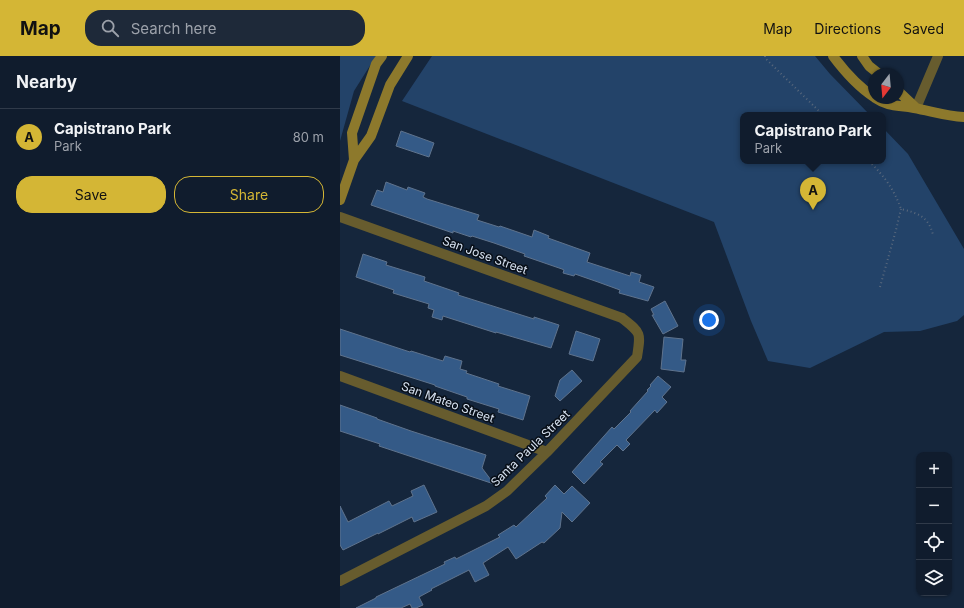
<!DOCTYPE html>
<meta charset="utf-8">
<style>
:root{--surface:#101c2d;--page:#1e2939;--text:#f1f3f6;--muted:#9ca1aa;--line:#303a49;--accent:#d4b635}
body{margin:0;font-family:Inter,sans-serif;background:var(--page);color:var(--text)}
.controls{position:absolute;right:12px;bottom:12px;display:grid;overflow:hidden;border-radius:8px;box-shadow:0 1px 3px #0004}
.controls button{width:36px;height:36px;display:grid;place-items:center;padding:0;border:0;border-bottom:1px solid var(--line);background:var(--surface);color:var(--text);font:20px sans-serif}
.compass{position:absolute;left:528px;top:12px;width:36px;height:36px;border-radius:50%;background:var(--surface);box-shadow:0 1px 3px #0004;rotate:196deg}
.you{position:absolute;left:369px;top:264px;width:14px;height:14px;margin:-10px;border:3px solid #fff;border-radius:50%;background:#1a73e8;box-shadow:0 0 0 6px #1a73e833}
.badge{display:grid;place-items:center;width:26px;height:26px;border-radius:50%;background:var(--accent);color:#111;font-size:13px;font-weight:700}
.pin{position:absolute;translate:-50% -33px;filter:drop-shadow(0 1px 2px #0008)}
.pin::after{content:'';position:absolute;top:21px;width:14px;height:12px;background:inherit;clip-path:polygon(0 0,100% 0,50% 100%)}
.popup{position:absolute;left:400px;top:56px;width:146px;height:52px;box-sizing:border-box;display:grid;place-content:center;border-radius:8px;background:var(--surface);filter:drop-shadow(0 1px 3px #0005);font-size:13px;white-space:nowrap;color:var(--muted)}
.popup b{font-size:15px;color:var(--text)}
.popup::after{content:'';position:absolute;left:50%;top:100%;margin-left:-8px;border:8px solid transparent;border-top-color:var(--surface)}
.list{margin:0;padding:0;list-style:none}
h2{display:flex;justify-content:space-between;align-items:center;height:52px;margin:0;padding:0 16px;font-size:17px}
h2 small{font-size:13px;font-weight:400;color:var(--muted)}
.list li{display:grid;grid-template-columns:26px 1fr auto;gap:12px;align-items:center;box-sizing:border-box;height:56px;padding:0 16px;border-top:1px solid var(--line)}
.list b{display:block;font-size:15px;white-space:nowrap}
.list p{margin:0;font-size:13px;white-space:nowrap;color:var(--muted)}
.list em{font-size:13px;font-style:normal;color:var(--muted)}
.actions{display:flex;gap:8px;padding:12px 16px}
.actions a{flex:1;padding:9px 0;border:1px solid var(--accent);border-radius:16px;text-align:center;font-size:14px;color:var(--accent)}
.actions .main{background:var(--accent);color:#111}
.icon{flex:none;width:22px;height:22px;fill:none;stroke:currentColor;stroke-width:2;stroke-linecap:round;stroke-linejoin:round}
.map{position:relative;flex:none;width:624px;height:552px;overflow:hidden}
header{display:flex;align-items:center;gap:24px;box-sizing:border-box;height:56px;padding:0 20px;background:var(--accent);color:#111}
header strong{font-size:19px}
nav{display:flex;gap:22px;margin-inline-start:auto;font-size:14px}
.search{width:280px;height:36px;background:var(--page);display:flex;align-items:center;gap:10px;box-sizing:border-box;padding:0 14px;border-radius:16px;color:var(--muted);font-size:15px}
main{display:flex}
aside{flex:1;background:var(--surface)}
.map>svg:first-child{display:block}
.green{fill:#234369}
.building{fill:#345a87;stroke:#5f738d}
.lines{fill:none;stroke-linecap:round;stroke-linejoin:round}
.path{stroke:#5a697d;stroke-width:2;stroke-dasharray:1 3;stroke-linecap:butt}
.street{stroke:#675c2e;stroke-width:10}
.secondary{stroke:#8d792c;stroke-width:10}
.labels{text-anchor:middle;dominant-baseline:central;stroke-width:3;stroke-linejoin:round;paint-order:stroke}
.street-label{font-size:12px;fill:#d6e1f0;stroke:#080f18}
</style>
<header>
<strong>Map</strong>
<div class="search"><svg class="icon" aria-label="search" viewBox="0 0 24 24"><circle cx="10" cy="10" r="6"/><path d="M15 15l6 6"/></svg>Search here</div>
<nav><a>Map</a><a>Directions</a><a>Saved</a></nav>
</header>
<main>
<aside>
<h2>Nearby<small></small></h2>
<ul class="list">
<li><span class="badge">A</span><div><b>Capistrano Park</b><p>Park</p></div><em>80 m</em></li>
</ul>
<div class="actions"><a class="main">Save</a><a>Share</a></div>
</aside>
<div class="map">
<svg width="624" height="552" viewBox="0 0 624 552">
<rect width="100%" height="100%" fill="#15263c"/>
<path class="green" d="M0 0H36L14 35 0 85Z
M92 0H475L490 18 530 59H403V105H543V72L568 98 624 193V259L617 265 580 275 544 276 470 312 428 305 411 265 374 166 62 45Z"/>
<path class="building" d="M61 75 94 87 89 101 56 90Z
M46 126 67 134 68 131 85 137 83 141 87 143 139 159 137 164 159 171 160 170 192 181 194 174 209 180 208 182 250 197 247 206 290 220 291 216 301 219 299 226 314 231 308 245 279 237 280 234 258 226 235 218 234 220 223 217 224 214 222 213 190 202 184 200 185 198 154 187 132 180 131 181 113 175V177L31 149 37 134 43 136Z
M23 198 47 206 46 209 85 221 84 225 119 237 118 239 194 263V261L219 269 211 292 156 276V277L103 260 102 264 92 261 94 254 88 252 89 248 53 237 54 234 16 221Z
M325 245 338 270 323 278 312 259H314L311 253Z
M0 273 70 296 71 295 103 305 105 300 122 305 120 313 127 315 126 317 159 328 158 330 190 340 183 364 158 356 159 353 127 343V341L95 330V329L0 299Z
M236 275 260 283 253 305 229 298Z
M324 281 343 283 341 304H346L344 316 321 313Z
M232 314 242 325 220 345 215 340 220 324Z
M318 320 331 331 322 341 327 346 317 357 315 354 286 384 290 388 283 395 277 389 260 406 263 408 244 428 232 416 272 371 274 373 291 356 290 355 308 335 307 334 311 330 310 329Z
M0 349 37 362V363L71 375 146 399 142 412 154 428 39 390 40 388 0 375Z
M84 429 97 456 74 466 72 461 38 478V477L3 494 0 489V450L8 466 49 445 52 450 73 440 71 435Z
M215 429 224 438 232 430 250 447 232 466 222 456 220 472 204 487 202 486 176 503 168 491 143 507 149 519 135 526 129 514 91 533 92 534 79 541 83 549 76 552H72L70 548 61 552H16L36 542V541L105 508 104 506 115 501 116 503 160 481 158 479 174 469 176 471 207 442 205 440Z"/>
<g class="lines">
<path class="path" d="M425 0V2L483 59
M529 105C544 120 554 133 561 153 578 157 589 161 593 179
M540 231 556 174 561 153"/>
<path class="street" d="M576 52 598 0
M0 161 282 262C301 277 301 276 297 301L207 396 167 435 146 450 0 525
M0 320 207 396"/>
<path class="secondary" d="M493 0C505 16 517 30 534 41
M522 0 529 10 539 18
M558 35 576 52
M535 42C548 51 559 49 574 52 591 55 606 60 624 61
M14 104 12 77 36 8 42 0
M0 144 14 104 31 80 50 29 68 0"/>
</g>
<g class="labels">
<g class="street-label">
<text transform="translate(145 199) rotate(20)">San Jose Street</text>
<text transform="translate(108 346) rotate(20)">San Mateo Street</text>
<text transform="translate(190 392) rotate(-44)">Santa Paula Street</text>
</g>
</g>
</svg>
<div class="controls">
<button>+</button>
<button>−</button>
<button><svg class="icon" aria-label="locate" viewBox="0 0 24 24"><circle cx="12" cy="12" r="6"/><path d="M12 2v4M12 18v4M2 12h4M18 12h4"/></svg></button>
<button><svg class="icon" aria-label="layers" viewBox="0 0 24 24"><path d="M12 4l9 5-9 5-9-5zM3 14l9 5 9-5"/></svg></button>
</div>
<svg class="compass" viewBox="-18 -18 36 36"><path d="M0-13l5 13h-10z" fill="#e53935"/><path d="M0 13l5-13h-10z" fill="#9ca1aa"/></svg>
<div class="you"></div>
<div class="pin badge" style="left:473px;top:154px">A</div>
<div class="popup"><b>Capistrano Park</b>Park</div>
</div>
</main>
